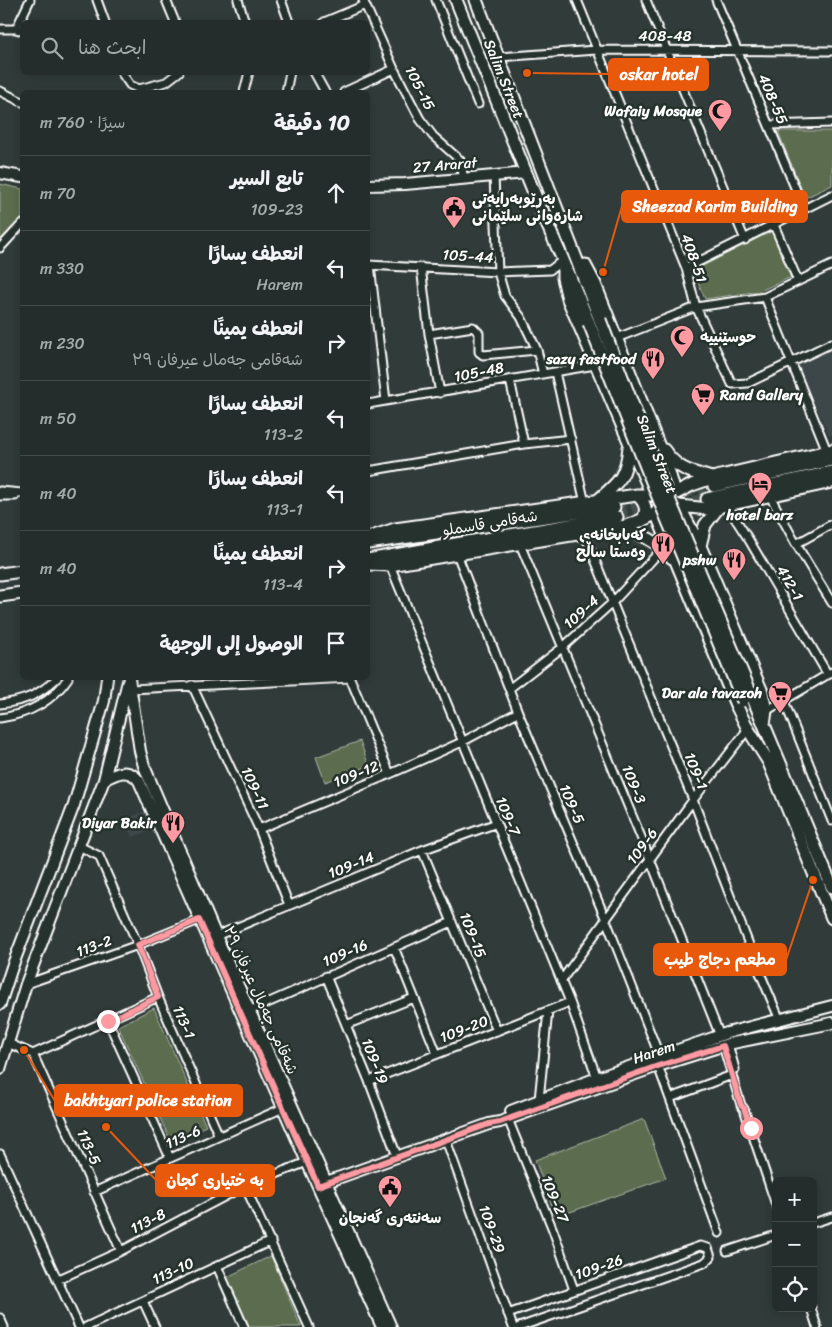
<!DOCTYPE html>
<html lang="ar">
<meta charset="utf-8">
<style>
:root{--surface:#252d2c;--page:#313938;--text:#f1f3f6;--muted:#a3a8a9;--line:#424948}
body{margin:0;font-family:Sriracha,"Playpen Sans Arabic",sans-serif;background:var(--page);color:var(--text);direction:rtl}
.controls{position:absolute;right:15px;bottom:15px;display:grid;overflow:hidden;border-radius:8px;box-shadow:0 2px 12px #0003}
.controls button{width:45px;height:45px;display:grid;place-items:center;padding:0;border:0;border-bottom:1px solid var(--line);background:var(--surface);color:var(--text);font:25px sans-serif}
.stop{position:absolute;width:15px;height:15px;margin:-11px;border:4px solid #ff9aa2;border-radius:50%;background:#fff}
.stop.end{background:#ff9aa2;border-color:#fff;box-shadow:0 1px 5px #0008}
.list{margin:0;padding:0;list-style:none}
h2{display:flex;justify-content:space-between;align-items:center;height:65px;margin:0;padding:0 20px;font-size:21px}
h2 small{font-size:16px;font-weight:400;color:var(--muted)}
.list li{display:grid;grid-template-columns:32px 1fr auto;gap:15px;align-items:center;box-sizing:border-box;height:75px;padding:0 20px;border-top:1px solid var(--line)}
.list b{display:block;font-size:19px;white-space:nowrap}
.list p{margin:0;font-size:16px;white-space:nowrap;color:var(--muted)}
.list em{font-size:16px;font-style:normal;color:var(--muted)}
.icon{flex:none;width:28px;height:28px;fill:none;stroke:currentColor;stroke-width:2;stroke-linecap:round;stroke-linejoin:round}
.map{position:relative;flex:none;width:832px;height:1327px;overflow:hidden;direction:ltr}
.search{position:absolute;background:var(--surface);box-shadow:0 2px 12px #0003;left:20px;top:20px;width:350px;height:55px;display:flex;align-items:center;gap:12px;box-sizing:border-box;padding:0 18px;border-radius:8px;color:var(--muted);font-size:19px}
.panel{position:absolute;background:var(--surface);box-shadow:0 2px 12px #0003;left:20px;top:90px;width:350px;height:590px;border-radius:8px;direction:rtl}
.map>svg:first-child{display:block}
.built{fill:#3e4649}
.green{fill:#5c6d4f;stroke:#aeb6a7}
.lines{fill:none;stroke-linecap:round;stroke-linejoin:round}
.primary-tunnel{stroke:#46504e;stroke-width:11;stroke-dasharray:11 5.5;stroke-linecap:butt}
.street-casing{stroke:#fff;stroke-width:11}
.secondary-casing{stroke:#fff;stroke-width:14}
.primary-casing{stroke:#fff;stroke-width:15}
.street{stroke:#26332d;stroke-width:7}
.secondary{stroke:#26332d;stroke-width:10}
.primary{stroke:#26332d;stroke-width:11}
.primary-bridge-casing{stroke:#fff;stroke-width:15;stroke-linecap:butt}
.primary-bridge{stroke:#26332d;stroke-width:11}
.route{stroke:#ff9aa2;stroke-width:6}
.labels{text-anchor:middle;dominant-baseline:central;stroke-width:5;stroke-linejoin:round;paint-order:stroke}
.street-label{font-size:15px;fill:#fff;stroke:#26332d}
.poi-label{font-size:15px;font-weight:bold;fill:#fff;stroke:#26332d;text-anchor:end}
.leader{fill:none;stroke:#e8590c;stroke-width:2}
.callout-dot{fill:#e8590c;stroke:#26332d;stroke-width:2}
.callout{fill:#e8590c;stroke:#e8590c;stroke-width:2}
.callout-label{font-size:16px;text-anchor:middle;font-weight:bold;fill:#fff}
</style>
<div class="map">
<svg width="832" height="1327" viewBox="0 0 832 1327">
<rect width="100%" height="100%" fill="#313c3a"/>
<filter id="ink" filterUnits="userSpaceOnUse"><feTurbulence type="fractalNoise" baseFrequency=".02" numOctaves="2"/><feDisplacementMap in="SourceGraphic" scale="10" xChannelSelector="R" yChannelSelector="G"/><feConvolveMatrix kernelMatrix="1 2 1 2 8 2 1 2 1" color-interpolation-filters="sRGB"/></filter>
<g filter="url(#ink)">
<path class="built" d="M832 348V436L829 435 798 366 799 363Z
M146 811 153 830 132 837 124 819Z"/>
<path class="green" d="M778 131H832V185L805 198Z
M0 184 22 189V221L0 243Z
M772 231 791 277 760 291 705 299 693 271Z
M360 741 369 766 325 782 316 757Z
M154 1008 206 1126 171 1142 118 1026Z
M644 1119 666 1178 556 1217 535 1160Z
M271 1256 301 1327H249L227 1277Z"/>
<g class="lines">
<path class="primary-tunnel" d="M682 493 705 488
M678 505 707 499
M614 507 649 499
M617 517 655 510"/>
<defs>
<path id="street" d="M97 0 105 22
M166 0 175 22
M238 0 245 22
M281 0 289 22
M363 0 394 69 420 119 433 136 460 160 464 179
M436 0 478 104
M577 0 686 268 696 307 732 384 748 383 832 343
M646 0 745 240
M716 0 804 209
M324 22 365 5
M0 29H16L22 31
M16 29 30 0
M499 57 596 50 832 51
M121 72 130 85 139 89 141 92
M314 72 325 92
M139 89 166 82 179 72
M0 91 22 102
M244 92 249 72
M286 92 290 72
M344 92 394 69
M769 125 832 123
M494 176 498 272 505 296 521 317 537 350 543 374
M774 225 798 281
M0 248 22 224
M368 265 498 272 550 270 563 260
M370 265 386 401
M421 267 429 334 440 393
M686 268 832 195
M765 297 827 451
M429 334 473 327 479 333V352L483 355 537 350
M617 338 696 307 765 297 832 265
M555 372 585 503
M510 380 524 444
M368 404 595 365
M368 471 524 444 571 439
M0 491 22 493
M0 496H15
M770 496 796 544 832 603
M727 506 749 540 828 675
M584 533 693 800 760 973 780 1020
M520 544 650 859 720 1036
M796 544 832 524
M457 554 518 712 606 920 661 1060
M390 565 570 1002 597 1078
M350 678 390 774
M192 685 259 829 289 905
M510 688 563 647 612 603 663 548
M131 689 350 678
M784 701 832 821
M0 704C25 701 39 695 57 678
M766 711 832 672
M0 718C29 714 52 702 68 678
M259 829 390 774 462 742 518 712
M79 846 99 856 138 945 158 997 219 1136
M422 850 497 1031
M216 936 422 850 497 823
M394 947 437 1054
M326 976 369 1081 397 1156
M561 981 693 800 748 729
M26 984 138 945 199 920
M249 1011 452 922
M108 1021 170 1158
M346 1025 414 998
M8 1043 33 1054 158 997
M728 1044 735 1069
M723 1046 741 1105 744 1109 776 1205
M33 1054 121 1251
M658 1066 719 1233
M369 1081 570 1002
M670 1098 732 1075
M539 1100 548 1011
M508 1119 553 1230 574 1290
M446 1140 513 1327
M0 1154 79 1327
M245 1186 309 1327
M94 1192 283 1108
M813 1223 832 1217
M727 1251 776 1235
M217 1266 244 1327
M57 1280 121 1251 245 1186 307 1162
M143 1301 155 1327
M811 1308 817 1327
M508 1314 700 1246 708 1248 711 1257 704 1263 519 1327
M0 1318 4 1327
M86 1327 271 1241"/>
<path id="secondary" d="M0 173 22 177
M368 185 405 184 526 173
M129 678 140 751 144 766 216 936 391 1327
M104 780C116 773 129 767 139 781L307 1162 382 1327
M0 1004 12 967 74 805 104 701 107 678
M0 1069 26 984 104 780 128 681
M511 1111 597 1078 727 1033 832 1006
M321 1184 489 1124 500 1122 658 1066 728 1044 832 1023"/>
<path id="primary" d="M456 0 543 215 563 260 589 323
M476 0 600 320
M585 265 595 284 669 472 675 493
M563 269V278L568 299 652 495
M664 450C678 470 690 472 712 478
M714 486 832 460
M637 495C646 503 648 511 642 521
M707 499 832 472
M597 501C619 482 626 477 629 447
M679 506 700 546 762 692 766 711 764 724
M656 513 736 705 748 729 770 764
M619 529C640 532 658 542 672 558
M368 538 395 529 637 495H652L666 499 679 506 709 509 832 482
M368 543 614 507
M700 546 705 525 718 508
M368 560 456 544 617 517
M368 564 390 565 626 526 647 518 656 513 662 503 671 496 692 485 712 478 832 450
M0 574 22 571
M0 596 22 593
M752 696 832 887
M767 758 832 918"/>
</defs>
<use href="#street" class="street-casing"/>
<use href="#secondary" class="secondary-casing"/>
<use href="#primary" class="primary-casing"/>
<use href="#street" class="street"/>
<use href="#secondary" class="secondary"/>
<use href="#primary" class="primary"/>
<defs>
<path id="primary-bridge" d="M600 320 671 504 752 696
M589 323 662 507 743 701"/>
</defs>
<use href="#primary-bridge" class="primary-bridge-casing"/>
<use href="#primary-bridge" class="primary-bridge"/>
</g>
</g>
<g class="lines" filter="url(#ink)">
<path class="route" d="M108 1021 158 997 138 945 199 920 318 1186 489 1124 500 1122 658 1066 723 1046 741 1105 744 1108 751 1128"/>
</g>
<defs>
<symbol id="mosque-pin" viewBox="-11 -11 22 30"><path d="M0 17L-7.5 6A9.5 9.5 0 1 1 7.5 6Z" fill="#ff9aa2" stroke="#26332d"/><path d="M3.5-4.9A6 6 0 1 0 3.5 4.9A5 5 0 1 1 3.5-4.9Z" fill="#111"/></symbol>
<symbol id="civic-pin" viewBox="-11 -11 22 30"><path d="M0 17L-7.5 6A9.5 9.5 0 1 1 7.5 6Z" fill="#ff9aa2" stroke="#26332d"/><path d="M-.6-6.5H3V-4.5H.6V-3L4-1V1h2V6H-6V1h2V-1L-.6-3ZM-1.2 2.5V6h2.4V2.5Z" fill="#111"/></symbol>
<symbol id="restaurant-pin" viewBox="-11 -11 22 30"><path d="M0 17L-7.5 6A9.5 9.5 0 1 1 7.5 6Z" fill="#ff9aa2" stroke="#26332d"/><path d="M-5-6h1v4h1v-4h1v4h1v-4h1v5L-1.5 .5V6h-2V.5L-5-1ZM5-6V6H3V1.5H1.5Q1.5-4 5-6Z" fill="#111"/></symbol>
<symbol id="supermarket-pin" viewBox="-11 -11 22 30"><path d="M0 17L-7.5 6A9.5 9.5 0 1 1 7.5 6Z" fill="#ff9aa2" stroke="#26332d"/><path d="M-6-5.5h2.5l.6 2H6L4.5 2H-2.5L-4.4-4H-6ZM-1.5 3.2a1.3 1.3 0 1 0 .1 0ZM3 3.2a1.3 1.3 0 1 0 .1 0Z" fill="#111"/></symbol>
<symbol id="hotel-pin" viewBox="-11 -11 22 30"><path d="M0 17L-7.5 6A9.5 9.5 0 1 1 7.5 6Z" fill="#ff9aa2" stroke="#26332d"/><path d="M-6-4.5h1.5V1H6V5H4.5V3h-9V5H-6ZM-4 0a1.8 1.8 0 1 1 3.6 0ZM.5 0V-2.5h3Q6-2.5 6 0Z" fill="#111"/></symbol>
</defs>
<g fill-rule="evenodd">
<use href="#mosque-pin" x="706" y="97" width="28" height="38"/>
<use href="#civic-pin" x="440" y="194" width="28" height="38"/>
<use href="#mosque-pin" x="668" y="323" width="28" height="38"/>
<use href="#restaurant-pin" x="639" y="345" width="28" height="38"/>
<use href="#supermarket-pin" x="689" y="381" width="28" height="38"/>
<use href="#hotel-pin" x="746" y="470" width="28" height="38"/>
<use href="#restaurant-pin" x="649" y="530" width="28" height="38"/>
<use href="#restaurant-pin" x="720" y="546" width="28" height="38"/>
<use href="#supermarket-pin" x="766" y="679" width="28" height="38"/>
<use href="#restaurant-pin" x="159" y="809" width="28" height="38"/>
<use href="#civic-pin" x="376" y="1173" width="28" height="38"/>
</g>
<g class="labels">
<g class="street-label">
<text x="665" y="36">408-48</text>
<text transform="translate(504 79) rotate(68)">Salim Street</text>
<text transform="translate(420 88) rotate(63)">105-15</text>
<text transform="translate(773 99) rotate(67)">408-55</text>
<text transform="translate(445 165) rotate(-5)">27 Ararat</text>
<text transform="translate(468 256) rotate(4)">105-44</text>
<text transform="translate(694 258) rotate(71)">408-51</text>
<text transform="translate(479 372) rotate(-11)">105-48</text>
<text transform="translate(657 454) rotate(68)">Salim Street</text>
<text transform="translate(490 523) rotate(-9)">شەقامی قاسملو</text>
<text transform="translate(790 583) rotate(60)">412-1</text>
<text transform="translate(581 612) rotate(-42)">109-4</text>
<text transform="translate(696 771) rotate(68)">109-1</text>
<text transform="translate(356 774) rotate(-22)">109-12</text>
<text transform="translate(634 784) rotate(68)">109-3</text>
<text transform="translate(255 788) rotate(65)">109-11</text>
<text transform="translate(572 804) rotate(67)">109-5</text>
<text transform="translate(508 816) rotate(67)">109-7</text>
<text transform="translate(642 846) rotate(-54)">109-6</text>
<text transform="translate(351 865) rotate(-22)">109-14</text>
<text transform="translate(473 935) rotate(68)">109-15</text>
<text transform="translate(94 946) rotate(-20)">113-2</text>
<text transform="translate(345 953) rotate(-23)">109-16</text>
<text transform="translate(261 1000) rotate(66)">شەقامی جەمال عیرفان ٣٩</text>
<text transform="translate(184 1022) rotate(66)">113-1</text>
<text transform="translate(464 1029) rotate(-21)">109-20</text>
<text transform="translate(654 1052) rotate(-19)">Harem</text>
<text transform="translate(375 1061) rotate(68)">109-19</text>
<text transform="translate(183 1137) rotate(-24)">113-6</text>
<text transform="translate(89 1147) rotate(66)">113-5</text>
<text transform="translate(555 1199) rotate(68)">109-27</text>
<text transform="translate(148 1221) rotate(-27)">113-8</text>
<text transform="translate(492 1229) rotate(70)">109-29</text>
<text transform="translate(599 1267) rotate(-19)">109-26</text>
<text transform="translate(173 1271) rotate(-25)">113-10</text>
</g>
<g class="poi-label">
<text x="702" y="111">Wafaiy Mosque</text>
<text x="472" y="199" text-anchor="start">بەڕێوبەرایەتی<tspan x="472" dy="17">شارەوانی سلێمانی</tspan></text>
<text x="700" y="337" text-anchor="start">حوسێنییە</text>
<text x="636" y="359">sazy fastfood</text>
<text x="720" y="395" text-anchor="start">Rand Gallery</text>
<text x="760" y="515" text-anchor="middle">hotel barz</text>
<text x="646" y="535">کەبابخانەی<tspan x="646" dy="17">وەستا ساڵح</tspan></text>
<text x="716" y="560">pshw</text>
<text x="762" y="693">Dar ala tavazoh</text>
<text x="156" y="823">Diyar Bakir</text>
<text x="390" y="1218" text-anchor="middle">سەنتەری گەنجان</text>
</g>
</g>
<path class="leader" d="M527 73L609 74M603 272L622 206M813 880L786 960M24 1050L55 1101M106 1127L156 1180"/>
<g class="callout-dot">
<circle cx="527" cy="73" r="5"/>
<circle cx="603" cy="272" r="5"/>
<circle cx="813" cy="880" r="5"/>
<circle cx="24" cy="1050" r="5"/>
<circle cx="106" cy="1127" r="5"/>
</g>
<g class="callout">
<rect x="609" y="59" width="99" height="31" rx="5"/>
<rect x="622" y="191" width="185" height="31" rx="5"/>
<rect x="654" y="944" width="132" height="31" rx="5"/>
<rect x="55" y="1085" width="187" height="31" rx="5"/>
<rect x="156" y="1165" width="118" height="31" rx="5"/>
</g>
<g class="callout-label">
<text x="659" y="80">oskar hotel</text>
<text x="715" y="212">Sheezad Karim Building</text>
<text x="720" y="965">مطعم دجاج طيب</text>
<text x="148" y="1106">bakhtyari police station</text>
<text x="215" y="1186">به ختيارى كجان</text>
</g>
</svg>
<div class="controls">
<button>+</button>
<button>−</button>
<button><svg class="icon" aria-label="locate" viewBox="0 0 24 24"><circle cx="12" cy="12" r="6"/><path d="M12 2v4M12 18v4M2 12h4M18 12h4"/></svg></button>
</div>
<div class="stop" style="left:751px;top:1128px"></div>
<div class="stop end" style="left:108px;top:1021px"></div>
<div class="search"><svg class="icon" aria-label="search" viewBox="0 0 24 24"><circle cx="10" cy="10" r="6"/><path d="M15 15l6 6"/></svg>ابحث هنا</div>
<section class="panel">
<h2>10 دقيقة<small>سيرًا · 760 m</small></h2>
<ul class="list">
<li><svg class="icon" aria-label="ahead" viewBox="0 0 24 24"><path d="M12 20V5M6 11l6-6 6 6"/></svg><div><b>تابع السير</b><p>109-23</p></div><em>70 m</em></li>
<li><svg class="icon" aria-label="left" viewBox="0 0 24 24"><path d="M17 20v-9H6M10 6l-5 5 5 5"/></svg><div><b>انعطف يسارًا</b><p>Harem</p></div><em>330 m</em></li>
<li><svg class="icon" aria-label="right" viewBox="0 0 24 24"><path d="M7 20v-9h11M14 6l5 5-5 5"/></svg><div><b>انعطف يمينًا</b><p>شەقامی جەمال عیرفان ٣٩</p></div><em>230 m</em></li>
<li><svg class="icon" aria-label="left" viewBox="0 0 24 24"><path d="M17 20v-9H6M10 6l-5 5 5 5"/></svg><div><b>انعطف يسارًا</b><p>113-2</p></div><em>50 m</em></li>
<li><svg class="icon" aria-label="left" viewBox="0 0 24 24"><path d="M17 20v-9H6M10 6l-5 5 5 5"/></svg><div><b>انعطف يسارًا</b><p>113-1</p></div><em>40 m</em></li>
<li><svg class="icon" aria-label="right" viewBox="0 0 24 24"><path d="M7 20v-9h11M14 6l5 5-5 5"/></svg><div><b>انعطف يمينًا</b><p>113-4</p></div><em>40 m</em></li>
<li><svg class="icon" aria-label="arrive" viewBox="0 0 24 24"><path d="M6 21V4h12l-3 4 3 4H6"/></svg><div><b>الوصول إلى الوجهة</b></div></li>
</ul>
</section>
</div>
